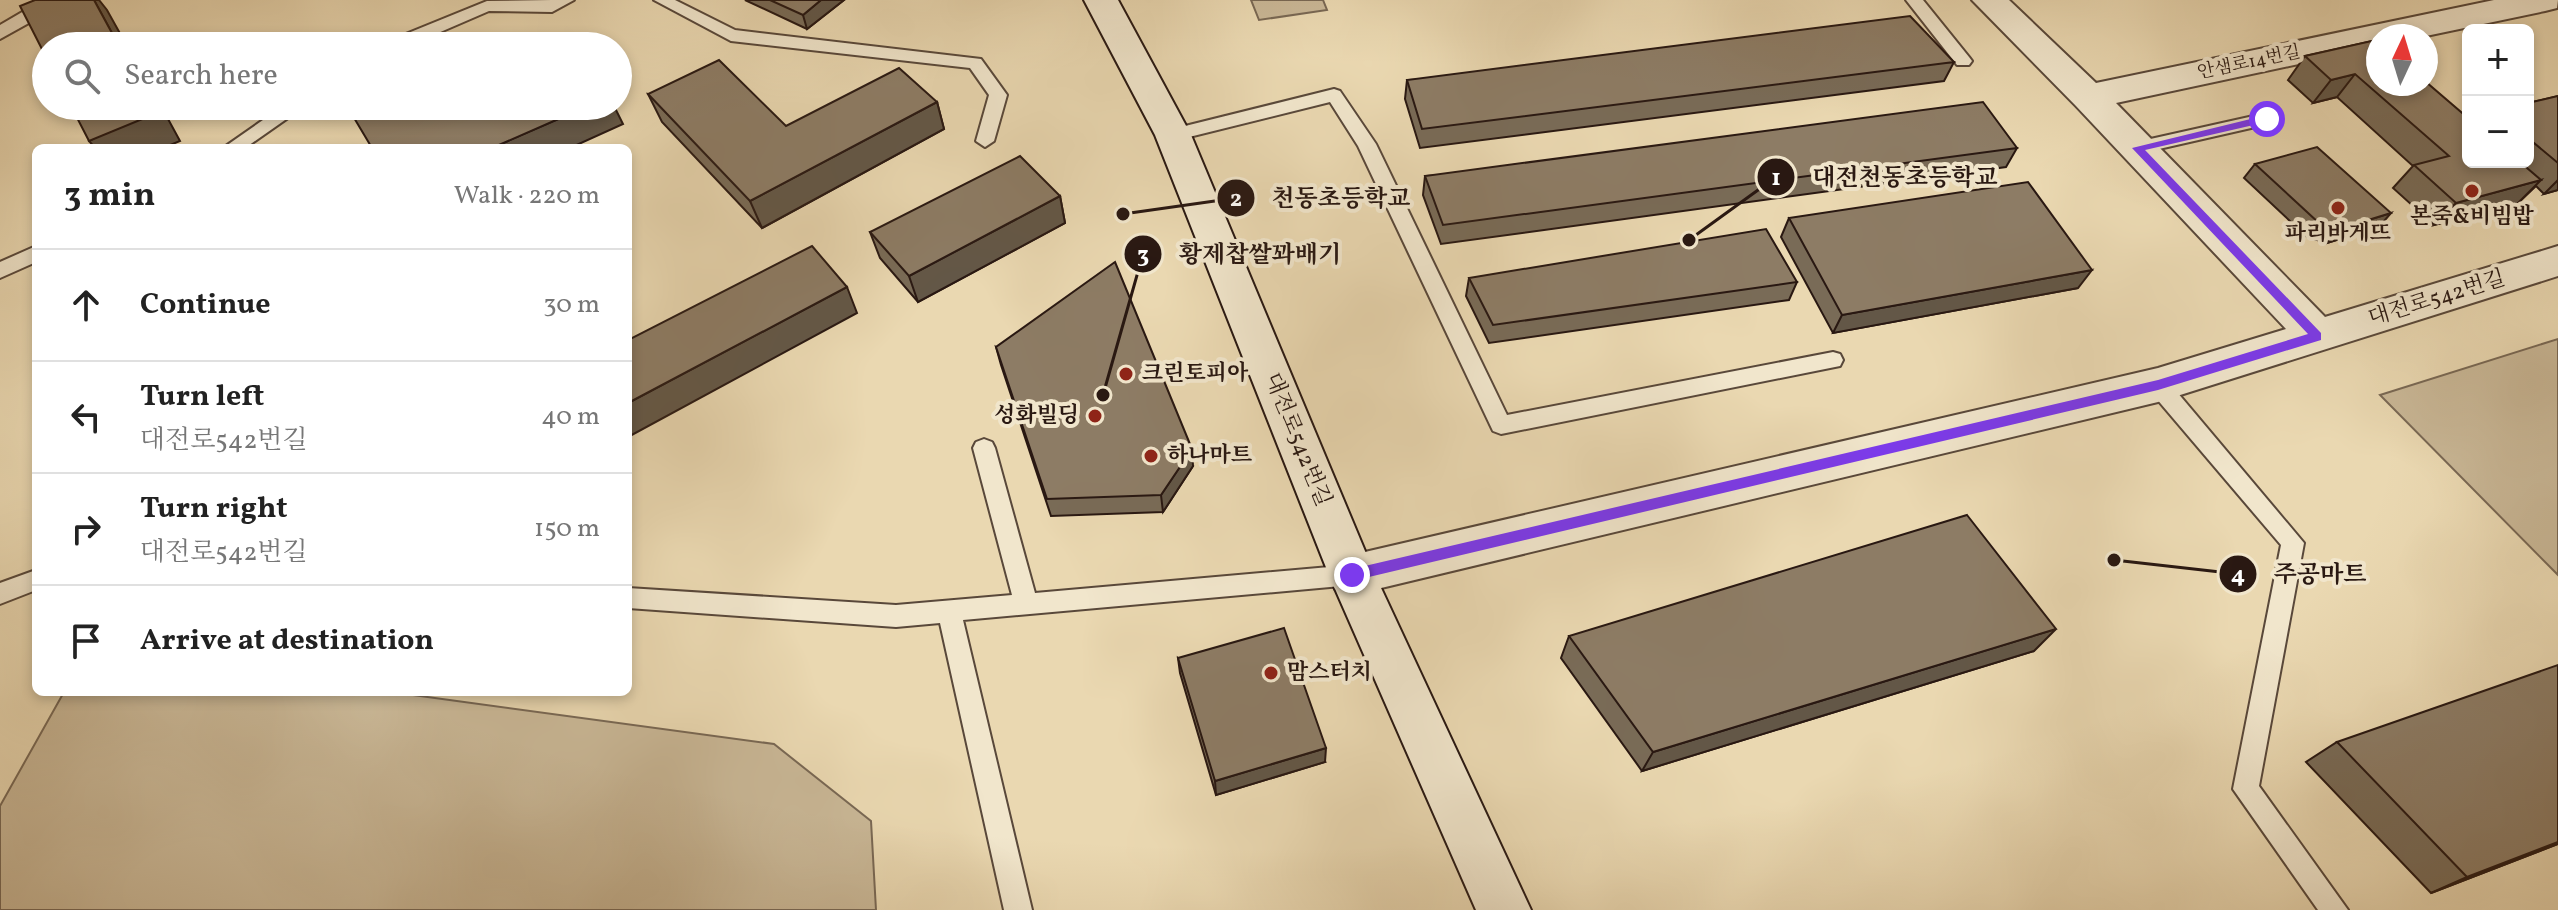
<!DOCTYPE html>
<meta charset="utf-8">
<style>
:root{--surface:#fff;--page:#f6f6f6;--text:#222;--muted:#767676;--line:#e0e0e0}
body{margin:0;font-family:Vollkorn,"Noto Serif KR",serif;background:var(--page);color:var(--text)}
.controls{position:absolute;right:24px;top:24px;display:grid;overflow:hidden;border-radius:12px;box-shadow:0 4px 12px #0003}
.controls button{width:72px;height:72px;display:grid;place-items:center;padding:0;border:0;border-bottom:2px solid var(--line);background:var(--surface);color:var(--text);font:40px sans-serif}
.compass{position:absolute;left:2366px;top:24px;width:72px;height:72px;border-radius:50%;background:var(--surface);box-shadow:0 4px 12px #0003;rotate:4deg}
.stop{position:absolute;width:24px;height:24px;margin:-18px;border:6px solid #7c3aed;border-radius:50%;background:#fff}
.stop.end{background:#7c3aed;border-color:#fff;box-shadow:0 2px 8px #0008}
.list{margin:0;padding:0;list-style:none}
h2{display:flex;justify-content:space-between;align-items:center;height:104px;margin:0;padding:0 32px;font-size:34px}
h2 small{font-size:26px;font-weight:400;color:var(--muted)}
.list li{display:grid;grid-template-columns:52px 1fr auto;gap:24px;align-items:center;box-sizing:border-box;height:112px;padding:0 32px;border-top:2px solid var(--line)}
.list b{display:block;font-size:30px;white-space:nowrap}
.list p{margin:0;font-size:26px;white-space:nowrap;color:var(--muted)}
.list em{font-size:26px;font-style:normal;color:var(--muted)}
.icon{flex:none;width:44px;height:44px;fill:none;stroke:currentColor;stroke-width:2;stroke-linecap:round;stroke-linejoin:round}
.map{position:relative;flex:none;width:2558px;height:910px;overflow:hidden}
.search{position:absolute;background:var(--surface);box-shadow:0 4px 12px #0003;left:32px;top:32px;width:600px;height:88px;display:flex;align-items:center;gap:20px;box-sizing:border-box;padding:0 28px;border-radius:44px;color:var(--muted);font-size:30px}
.panel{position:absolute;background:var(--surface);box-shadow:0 4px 12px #0003;left:32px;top:144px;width:600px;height:552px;border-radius:12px}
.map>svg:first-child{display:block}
.green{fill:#c9b796;stroke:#796854;stroke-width:2}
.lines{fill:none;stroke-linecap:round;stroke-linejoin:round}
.service-casing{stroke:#59483a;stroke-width:4}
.minor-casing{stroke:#59483a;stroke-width:4}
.secondary-casing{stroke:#291812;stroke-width:4}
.service{fill:#f1e6cc;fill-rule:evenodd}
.minor{fill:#f1e6cc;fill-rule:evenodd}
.secondary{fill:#f1e6cc;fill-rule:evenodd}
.wall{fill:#796b57;stroke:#291812;stroke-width:2}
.shaded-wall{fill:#635747;stroke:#291812;stroke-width:2}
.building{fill:#8d7c65;stroke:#291812;stroke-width:2}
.route{fill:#7c3aed}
.poi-dot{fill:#8f2418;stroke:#f1e6cc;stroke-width:3}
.labels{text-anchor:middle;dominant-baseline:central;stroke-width:8;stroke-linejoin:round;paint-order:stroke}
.far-street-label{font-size:18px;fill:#291812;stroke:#f1e6cc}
.poi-label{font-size:22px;font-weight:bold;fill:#291812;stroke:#f1e6cc;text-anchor:start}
.street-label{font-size:22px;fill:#291812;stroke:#f1e6cc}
.leader{fill:none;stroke:#291812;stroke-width:3}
.callout-dot{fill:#291812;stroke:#f1e6cc;stroke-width:3}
.mark-label{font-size:24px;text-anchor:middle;font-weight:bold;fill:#fff}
.callout-label{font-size:24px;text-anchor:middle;font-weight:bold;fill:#291812;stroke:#f1e6cc;stroke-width:8;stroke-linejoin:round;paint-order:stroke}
</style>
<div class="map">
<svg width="2558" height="910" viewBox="0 0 2558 910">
<rect width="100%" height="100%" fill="#ead8b1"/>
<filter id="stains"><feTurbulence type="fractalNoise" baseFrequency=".0025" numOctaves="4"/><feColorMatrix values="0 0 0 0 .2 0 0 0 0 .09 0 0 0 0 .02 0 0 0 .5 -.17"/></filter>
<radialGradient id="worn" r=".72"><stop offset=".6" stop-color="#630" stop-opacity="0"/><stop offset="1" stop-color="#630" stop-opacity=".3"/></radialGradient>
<path class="green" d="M1251 0H1323L1327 10 1259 20Z
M2558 339V575L2380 395Z
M64 692H391L774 744 871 821 876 910H0V806Z"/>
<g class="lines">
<defs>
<path id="service" d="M56 0H81L79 4 36 19 0 39V25L24 11Z
M552 0H574L552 12 489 11 408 46H383L386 42 487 1Z
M654 0H675L735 30 981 59 1007 95 994 141 985 147 976 141 989 95 970 68 731 41Z
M1906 0H1923L1969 57 1972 61 1969 65H1957Z
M1334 89 1340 91 1376 144 1507 415 1833 352 1840 354 1843 360 1840 366 1501 434 1493 431 1358 146 1330 102 1173 141 1164 135 1173 129Z
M283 106H305L245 148H223Z
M2267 113 2273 115 2276 119 2273 123 2137 154 2128 148 2137 142Z
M36 246V262L0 278V262Z
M2158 377 2166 379 2304 543 2259 786 2348 910H2318L2233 789 2281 545 2150 391 2147 385 2150 379Z
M984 439 992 442 995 448 1035 593 1352 565 1360 568 1364 575 1360 582 1352 585 963 620 1032 910H1004L940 623 896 627 628 608V588L896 605 1012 595 973 448 976 442Z
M36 570V590L0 604V583Z"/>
<path id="minor" d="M1972 0H2009L2096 83 2494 0H2558L2557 8 2545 11 2426 36H2378V47L2116 103 2325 317 2558 246V276L2158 402 1352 595 1335 589 1329 575 1335 561 1352 555 2158 368 2286 329 2076 106Z"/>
<path id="secondary" d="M1084 0H1118L1191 135 1375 575 1531 910H1476L1329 575 1155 135Z"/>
</defs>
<use href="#service" class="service-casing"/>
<use href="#minor" class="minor-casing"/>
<use href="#secondary" class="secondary-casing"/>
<use href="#service" class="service"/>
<use href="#minor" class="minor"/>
<use href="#secondary" class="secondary"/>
</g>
<path class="wall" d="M745 0H844L807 29Z
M2376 40 2468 162H2528V103L2558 96V190L2544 194 2536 186 2518 203 2434 225 2393 188 2413 166 2337 97 2313 103 2288 80 2305 56Z
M1954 62 1944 81 1420 148 1405 99 1407 80Z
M648 94 786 126 937 102 944 129 762 228 662 122Z
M2017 148 2006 167 1441 244 1423 195 1425 176Z
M2255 164 2379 227 2327 243 2307 237 2244 178Z
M1060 196 1065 223 918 302 880 258 870 232Z
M1789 218 2078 288 1833 333 1781 237Z
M1469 278 1797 282 1789 300 1489 343 1466 296Z
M996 347 1193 466 1163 512 1051 516 1001 365Z
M1569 636 2034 651 1642 771 1561 658Z
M1178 658 1325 762 1216 795 1180 673Z
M2337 742 2558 844 2431 893 2306 762Z"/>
<path class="shaded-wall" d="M94 0H99L107 10 127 46H119Z
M821 0H844L807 29 803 15Z
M2355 74 2337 97 2313 103 2331 80Z
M937 102 944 129 762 228 750 201Z
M153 106H161L180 141 163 148H95L89 141Z
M588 106H614L623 124 570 148H492Z
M2541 180 2518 203 2434 225 2456 203Z
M2558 180V190L2544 194Z
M1060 196 1065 223 918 302 909 276Z
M2391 213 2379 227 2327 243 2339 229Z
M2092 270 2078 288 1833 333 1842 315Z
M847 287 857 313 628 437V403Z
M1192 449 1193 466 1163 512 1161 495Z
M2056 629 2034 651 1642 771 1653 752Z
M1326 748 1325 762 1216 795 1215 781Z
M2558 842V844L2431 893 2467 877Z"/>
<path class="building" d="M35 0H94L119 46H46V57L20 6Z
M770 0H821L803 15Z
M1910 16 1954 62 1422 129 1407 80Z
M2376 40 2378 42V84H2426V82L2468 118V162H2520L2541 180 2456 203 2414 165 2449 156 2355 74 2331 80 2305 56Z
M719 60 786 126 899 68 937 102 750 201 648 94Z
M2558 96V163L2528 138V103Z
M1983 102 2017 148 1443 225 1425 176Z
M71 106H153L157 113 89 141Z
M347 106H448L455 115 477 106H588L492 148H372Z
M2317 147 2391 213 2339 229 2319 223 2255 164Z
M1020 156 1060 196 909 276 870 232Z
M2028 182 2092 270 1842 315 1789 218Z
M1766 229 1797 282 1493 325 1469 278Z
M812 246 847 287 628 403V340Z
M1115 262 1192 449 1161 495 1047 499 996 347Z
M1967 515 2056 629 1653 752 1569 636Z
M1284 628 1326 748 1215 781 1178 658Z
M2558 665V842L2467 877 2337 742Z"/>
<path class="route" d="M2267 115 2271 116V121L2145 150 2321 333V340L2158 390 1352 581 1347 579 1345 575 1352 569 2158 380 2308 334 2132 148Z"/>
<g class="poi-dot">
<circle cx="2472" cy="191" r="8"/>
<circle cx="2338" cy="208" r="8"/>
<circle cx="1126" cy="374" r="8"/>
<circle cx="1095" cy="416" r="8"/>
<circle cx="1151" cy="456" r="8"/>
<circle cx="1271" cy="673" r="8"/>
</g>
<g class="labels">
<g class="far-street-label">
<text transform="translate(2249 63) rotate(-12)">안샘로14번길</text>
</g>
<g class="poi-label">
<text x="2472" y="217" text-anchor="middle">본죽&amp;비빔밥</text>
<text x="2338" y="234" text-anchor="middle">파리바게뜨</text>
<text x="1142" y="374">크린토피아</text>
<text x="1079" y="416" text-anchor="end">성화빌딩</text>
<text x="1167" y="456">하나마트</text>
<text x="1287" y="673">맘스터치</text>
</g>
<g class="street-label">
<text transform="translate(2437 299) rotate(-17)">대전로542번길</text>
<text transform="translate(1297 440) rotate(68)">대전로542번길</text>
</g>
</g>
<path class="leader" d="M1689 240L1776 177M1123 214L1236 198M1103 395L1143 254M2114 560L2238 574"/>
<g class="callout-dot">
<circle cx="1689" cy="240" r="8"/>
<circle cx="1123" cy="214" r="8"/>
<circle cx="1103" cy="395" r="8"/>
<circle cx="2114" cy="560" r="8"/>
<circle cx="1776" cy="177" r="20"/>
<circle cx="1236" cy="198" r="20"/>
<circle cx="1143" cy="254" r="20"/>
<circle cx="2238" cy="574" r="20"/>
</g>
<g class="mark-label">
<text x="1776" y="185">1</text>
<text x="1236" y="206">2</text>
<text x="1143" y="262">3</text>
<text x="2238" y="582">4</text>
</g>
<g class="callout-label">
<text x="1905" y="185">대전천동초등학교</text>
<text x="1341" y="206">천동초등학교</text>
<text x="1260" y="262">황제찹쌀꽈배기</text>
<text x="2320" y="582">주공마트</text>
</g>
<rect width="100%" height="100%" filter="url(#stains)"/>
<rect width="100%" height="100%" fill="url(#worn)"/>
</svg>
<div class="controls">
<button>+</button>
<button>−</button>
</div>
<svg class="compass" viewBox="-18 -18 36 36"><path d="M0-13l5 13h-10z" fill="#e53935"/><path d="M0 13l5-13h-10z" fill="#767676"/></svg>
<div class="stop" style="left:2267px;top:119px"></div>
<div class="stop end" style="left:1352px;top:575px"></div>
<div class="search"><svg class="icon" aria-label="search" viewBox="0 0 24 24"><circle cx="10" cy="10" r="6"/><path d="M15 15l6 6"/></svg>Search here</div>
<section class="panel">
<h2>3 min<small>Walk · 220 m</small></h2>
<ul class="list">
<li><svg class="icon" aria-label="ahead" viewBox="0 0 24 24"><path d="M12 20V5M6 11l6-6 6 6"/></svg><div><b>Continue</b></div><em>30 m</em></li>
<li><svg class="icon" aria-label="left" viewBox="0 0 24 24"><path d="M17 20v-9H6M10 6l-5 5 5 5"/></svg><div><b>Turn left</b><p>대전로542번길</p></div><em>40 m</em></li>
<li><svg class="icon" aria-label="right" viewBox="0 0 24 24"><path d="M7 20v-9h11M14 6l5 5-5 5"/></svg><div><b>Turn right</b><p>대전로542번길</p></div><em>150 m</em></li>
<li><svg class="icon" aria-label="arrive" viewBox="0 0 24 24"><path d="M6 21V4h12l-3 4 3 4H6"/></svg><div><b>Arrive at destination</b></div></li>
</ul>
</section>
</div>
